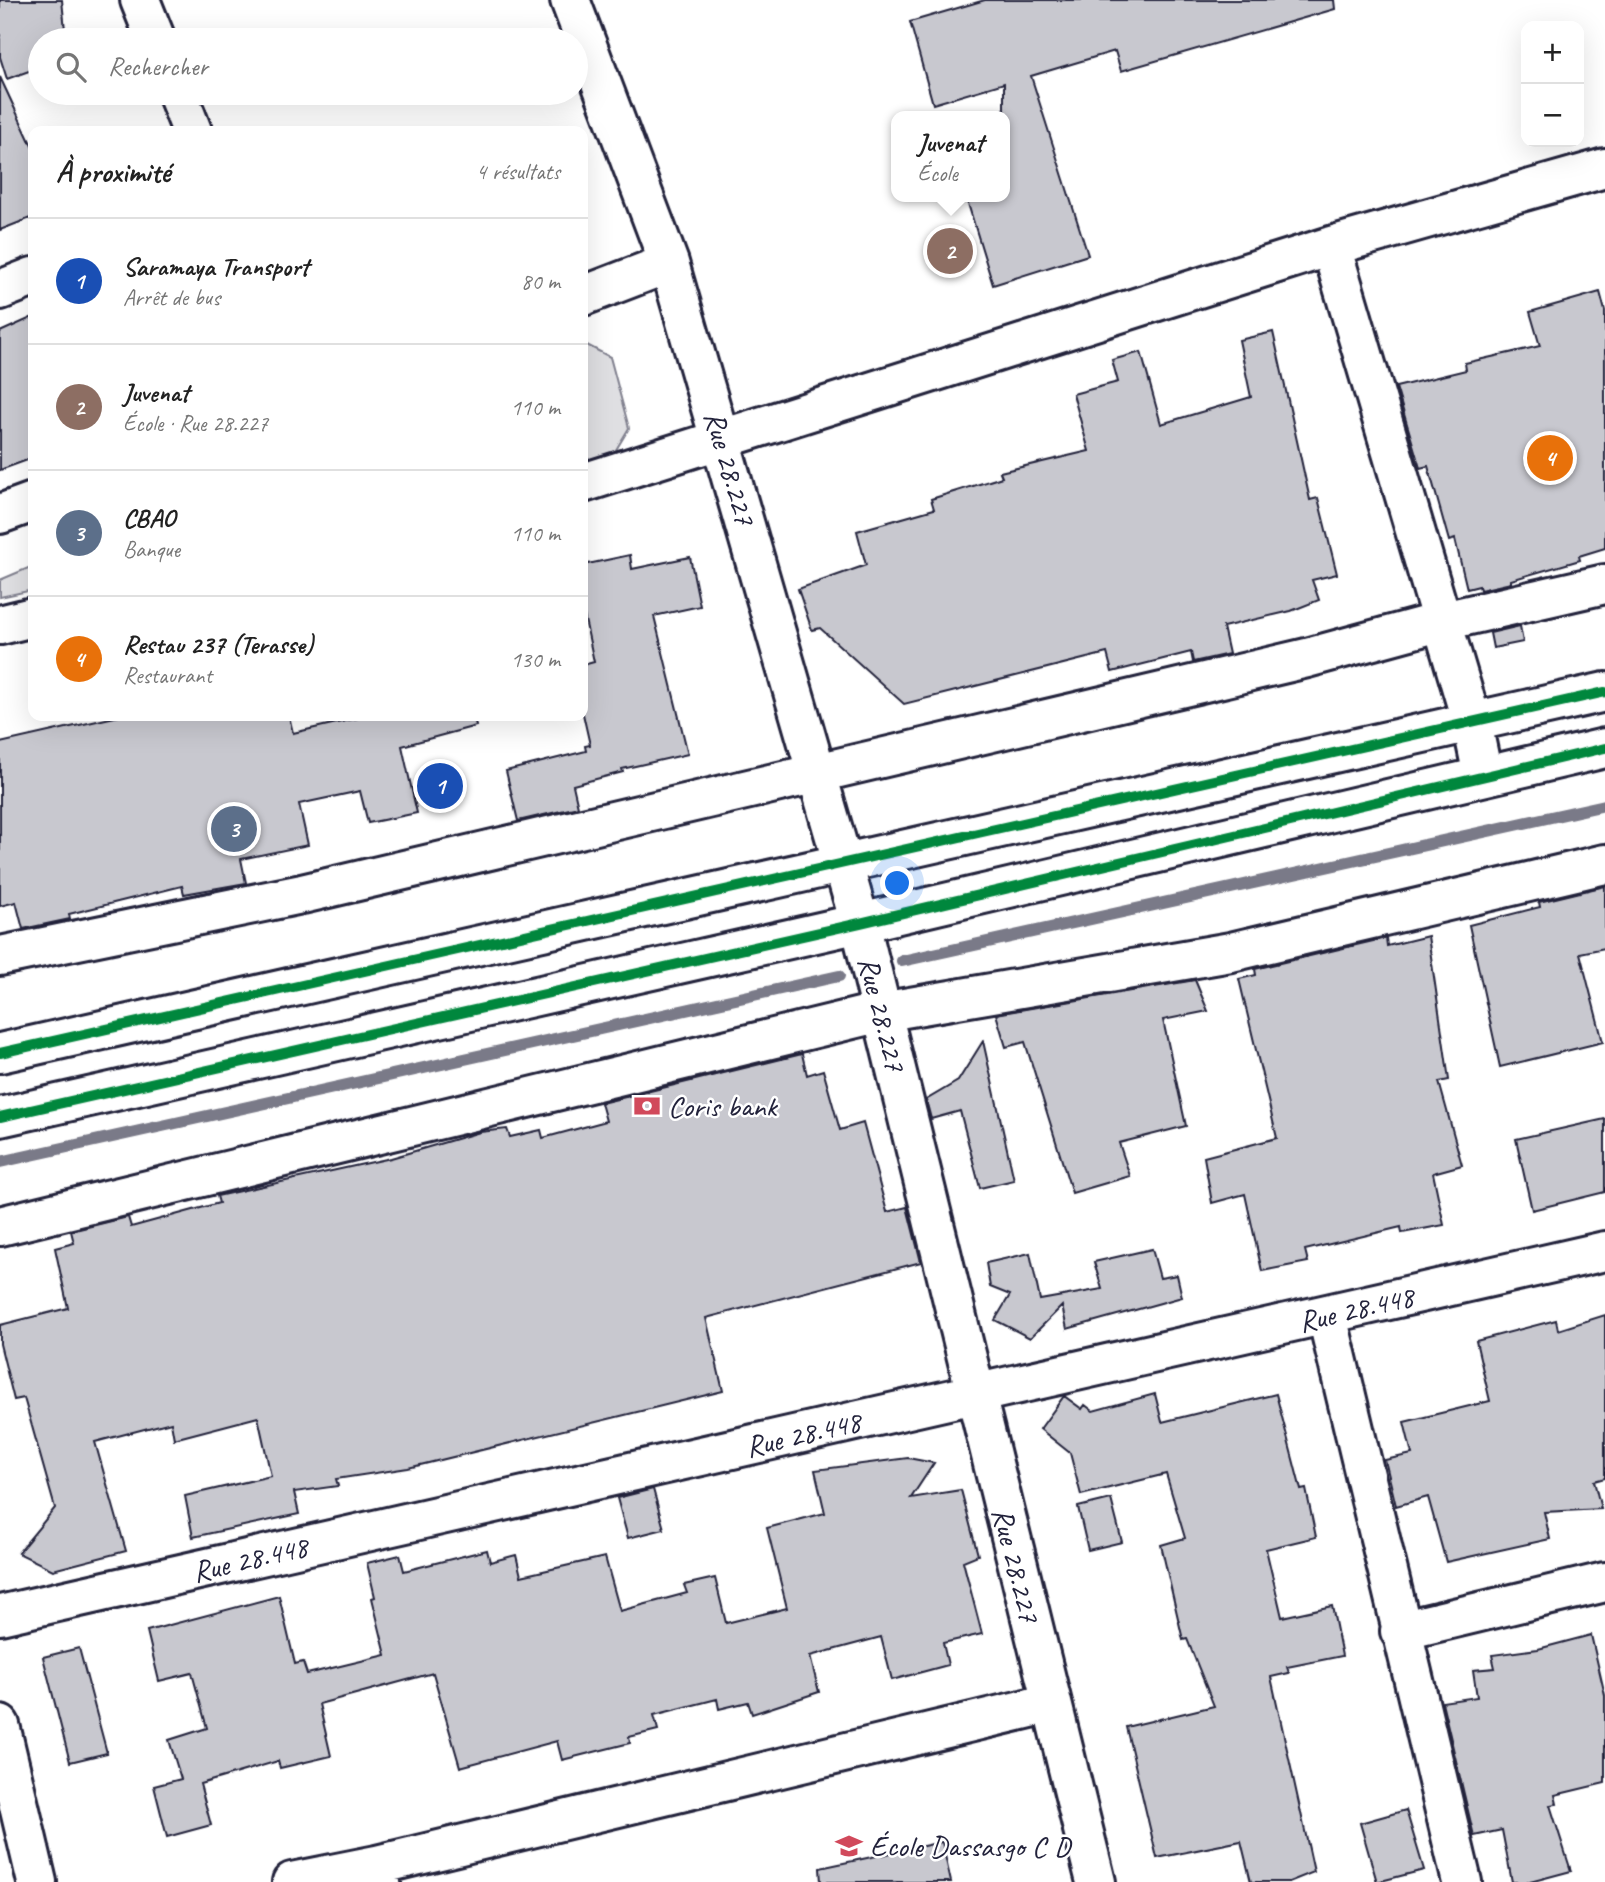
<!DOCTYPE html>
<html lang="fr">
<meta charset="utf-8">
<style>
:root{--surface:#fff;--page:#f6f6f6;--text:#222;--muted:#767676;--line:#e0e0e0;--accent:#b45309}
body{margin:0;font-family:Caveat,sans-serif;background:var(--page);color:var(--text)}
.controls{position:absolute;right:21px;top:21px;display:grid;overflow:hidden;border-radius:14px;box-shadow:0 7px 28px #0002}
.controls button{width:63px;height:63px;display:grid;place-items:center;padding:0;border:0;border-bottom:2px solid var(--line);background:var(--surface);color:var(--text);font:35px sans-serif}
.you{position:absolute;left:898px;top:884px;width:24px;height:24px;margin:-18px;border:5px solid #fff;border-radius:50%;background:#1a73e8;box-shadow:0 0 0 10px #1a73e833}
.badge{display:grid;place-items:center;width:46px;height:46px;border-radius:50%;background:var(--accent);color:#fff;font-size:23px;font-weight:700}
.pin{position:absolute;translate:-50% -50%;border:4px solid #fff;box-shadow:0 2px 7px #0006}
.popup{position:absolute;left:891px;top:111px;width:119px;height:91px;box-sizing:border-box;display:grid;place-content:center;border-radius:14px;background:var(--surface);filter:drop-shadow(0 2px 5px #0005);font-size:23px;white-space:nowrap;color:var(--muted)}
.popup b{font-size:26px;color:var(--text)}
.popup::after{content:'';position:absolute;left:50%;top:100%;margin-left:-14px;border:14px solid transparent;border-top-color:var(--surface)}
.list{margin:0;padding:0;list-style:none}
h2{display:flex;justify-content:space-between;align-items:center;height:91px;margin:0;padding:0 28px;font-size:30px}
h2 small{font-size:23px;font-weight:400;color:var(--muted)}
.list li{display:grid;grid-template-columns:46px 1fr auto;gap:21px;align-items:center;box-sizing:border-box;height:126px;padding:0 28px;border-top:2px solid var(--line)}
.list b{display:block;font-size:26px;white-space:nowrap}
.list p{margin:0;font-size:23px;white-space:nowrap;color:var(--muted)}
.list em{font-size:23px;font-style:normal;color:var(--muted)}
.icon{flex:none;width:38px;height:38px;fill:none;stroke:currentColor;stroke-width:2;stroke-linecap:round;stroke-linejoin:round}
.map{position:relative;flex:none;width:1605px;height:1882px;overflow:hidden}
.search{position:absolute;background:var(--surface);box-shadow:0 7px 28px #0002;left:28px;top:28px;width:560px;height:77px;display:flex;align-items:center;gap:18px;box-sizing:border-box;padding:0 24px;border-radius:38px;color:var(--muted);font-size:26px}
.panel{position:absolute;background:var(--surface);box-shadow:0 7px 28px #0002;left:28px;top:126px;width:560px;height:595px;border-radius:14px}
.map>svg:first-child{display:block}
.green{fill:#dfdfe2;stroke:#80808e;stroke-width:2}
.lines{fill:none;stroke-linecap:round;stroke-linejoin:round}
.stream{stroke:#7a7a88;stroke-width:12}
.building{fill:#c8c8cf;stroke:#22223b;stroke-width:2}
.minor-casing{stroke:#22223b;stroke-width:44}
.major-casing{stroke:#22223b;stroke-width:44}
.minor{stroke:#fff;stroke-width:38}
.major{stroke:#fff;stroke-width:38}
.cycleway-casing{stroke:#fff;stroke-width:15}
.cycleway{stroke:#00873e;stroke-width:10}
.labels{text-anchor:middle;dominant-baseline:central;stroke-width:5;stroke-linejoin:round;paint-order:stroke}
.street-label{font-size:30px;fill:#22223b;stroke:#fff}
.poi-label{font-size:30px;fill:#22223b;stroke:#fff;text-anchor:start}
</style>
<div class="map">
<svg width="1605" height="1882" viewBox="0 0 1605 1882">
<rect width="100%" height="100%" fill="#fff"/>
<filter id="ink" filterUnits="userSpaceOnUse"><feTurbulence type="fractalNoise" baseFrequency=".0143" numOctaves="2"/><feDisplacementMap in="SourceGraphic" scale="14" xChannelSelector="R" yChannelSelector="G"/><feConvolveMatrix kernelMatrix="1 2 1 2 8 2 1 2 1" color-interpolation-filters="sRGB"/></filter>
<g filter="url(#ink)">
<path class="green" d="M583 343 610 357 629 428 611 458 583 464Z
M33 566V590L0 597V580Z"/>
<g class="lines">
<path class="stream" d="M902 961 1605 805
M0 1162 839 976"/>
</g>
<path class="building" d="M0 0H62L66 40H40V67L7 79 0 57Z
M985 0H1334L1335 9 1121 71 1115 51 1031 76 1088 255 993 285 966 197H1004V83L933 104 910 22Z
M0 77 33 148V217L0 230Z
M1600 292 1605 311V548L1579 556 1580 560 1511 580V583L1480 590 1479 586 1467 589 1455 539 1449 541 1428 466 1420 468 1396 387 1466 370 1465 363 1540 346 1530 312Z
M33 317V458L0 470V332Z
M1273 332 1310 500 1318 498 1337 574 1312 580 1319 600 1291 611 1223 627 1229 654 1193 662 1191 652 1112 672 1107 653 904 704 820 628 812 630 798 589 866 565 857 531 934 509 931 499 1002 477 1000 472 1089 451 1073 394 1118 382 1112 360 1141 352 1161 424 1251 397 1239 340Z
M630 555 632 569 690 557 700 606 654 616 688 754 622 769 623 772 573 785 578 807 518 821 506 771 586 751 585 746 590 745 583 714V665L594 662 583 610V565Z
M1520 626 1523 642 1493 648 1490 633Z
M119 716H289L293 733 367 716H474L476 726 402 746 417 813 368 823 360 791 299 804 308 845 241 859 246 883 184 894 182 886 69 914 70 919 23 929 16 902 0 906V743Z
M1605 886V948L1580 953 1603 1042 1500 1067 1469 925 1540 907 1539 902Z
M1428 936 1449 1080 1439 1082 1462 1165 1433 1173 1444 1225 1402 1233 1401 1227 1305 1250 1308 1262 1262 1271 1245 1194 1212 1203 1204 1157 1277 1138 1239 979 1256 975 1255 969 1386 938 1387 946Z
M1195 980 1208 1011 1163 1020 1186 1126 1119 1143 1130 1176 1072 1193 1025 1042 1006 1047 996 1014Z
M983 1041 1014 1180 980 1188 960 1111 931 1119 926 1100 958 1081Z
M802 1054 807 1075 823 1070 840 1130 863 1123 887 1212 907 1207 921 1262 706 1318 723 1391 408 1468 336 1479 338 1486 294 1492 299 1514 193 1537 185 1496 271 1476 258 1417 174 1439 171 1422 95 1442 126 1551 53 1570 18 1553 55 1508 24 1398 14 1400 0 1344V1325L68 1308 55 1248 74 1243 71 1231 128 1217 131 1227 219 1203 217 1196 391 1158 480 1132 507 1129 510 1137 541 1130 543 1138 606 1121 601 1103Z
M1605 1119V1192L1532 1210 1516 1139Z
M1152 1249 1160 1278 1177 1275 1182 1297 1067 1329 1062 1306 1030 1338 995 1320 1010 1295 990 1287 986 1263 1030 1253 1040 1300 1102 1289 1094 1262Z
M1605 1315V1478L1594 1481 1601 1509 1544 1512 1550 1539 1446 1562 1428 1497 1396 1506 1385 1460 1412 1454 1404 1422 1490 1401 1476 1341 1556 1320 1558 1330Z
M1155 1394 1162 1422 1276 1394 1301 1490 1306 1489 1316 1537 1266 1549 1282 1617 1332 1606 1342 1656 1287 1667 1289 1673 1271 1677 1314 1872 1289 1882H1251L1241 1841 1157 1858 1126 1727 1214 1706 1187 1639 1183 1640 1161 1545 1185 1538 1166 1474 1081 1495 1070 1453 1040 1429 1064 1396 1082 1409 1085 1405 1093 1411Z
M908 1458 934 1463 911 1498 961 1490 978 1555 963 1561 982 1634 943 1643 948 1665 892 1680 881 1637 810 1656 819 1692 752 1714 748 1702 719 1709 717 1699 654 1715 658 1730 629 1737 630 1743 562 1760 557 1741 460 1767 433 1673 319 1704 331 1756 280 1768 278 1761 200 1784 211 1825 167 1837 154 1786 181 1779 169 1740 207 1728 192 1673 159 1681 147 1631 279 1596 295 1664 303 1662 307 1674 386 1655 372 1598 375 1597 367 1563 400 1555 404 1571 487 1550 490 1562 516 1555 521 1576 605 1557 620 1611 687 1593 684 1585 715 1578 726 1623 787 1608 767 1528 825 1513 815 1470Z
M653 1489 664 1529 628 1538 617 1498Z
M1111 1499 1122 1542 1088 1550 1078 1507Z
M1591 1635 1605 1695V1783L1555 1795 1557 1804 1550 1805 1571 1871 1530 1882H1512L1502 1830 1474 1836 1442 1702 1477 1697 1473 1670 1495 1668 1492 1655 1538 1649Z
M79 1648 107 1753 70 1762 43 1657Z
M1406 1810 1424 1870 1377 1882 1360 1823Z
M942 1842 951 1882H821L820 1868Z"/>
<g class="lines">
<defs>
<path id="minor" d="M140 0 156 40
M570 0 669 263 860 923 1096 1882
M177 93 192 131
M1331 246 1472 723 1483 776
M0 290 33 277
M583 296 669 263
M583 483 1331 246 1605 168
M0 514 33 502
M0 625 33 617
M0 956 302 894 1307 658 1443 621 1605 584
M0 1226 881 1012 1231 952 1605 864
M1327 1316 1462 1882
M0 1615 1605 1251
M1400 1631 1605 1582
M0 1725 37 1882
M377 1865 1051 1703
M292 1882 377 1865 381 1882"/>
<path id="major" d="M0 1053 1605 692
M0 1117 860 923 1605 748"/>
</defs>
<use href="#minor" class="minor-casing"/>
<use href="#major" class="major-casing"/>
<use href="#minor" class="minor"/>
<use href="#major" class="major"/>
<defs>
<path id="cycleway" d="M0 1053 1605 692
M0 1117 860 923 1605 748"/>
</defs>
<use href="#cycleway" class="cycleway-casing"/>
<use href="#cycleway" class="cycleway"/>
</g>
</g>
<defs>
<symbol id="bank-bare" viewBox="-9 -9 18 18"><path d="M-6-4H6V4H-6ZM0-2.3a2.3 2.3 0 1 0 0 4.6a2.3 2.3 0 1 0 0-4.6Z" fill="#d1495b" stroke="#fff" stroke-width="2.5" paint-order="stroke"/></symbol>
<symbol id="school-bare" viewBox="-9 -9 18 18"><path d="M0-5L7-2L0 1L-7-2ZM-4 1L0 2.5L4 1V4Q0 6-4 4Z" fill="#d1495b" stroke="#fff" stroke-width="2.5" paint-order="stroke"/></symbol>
</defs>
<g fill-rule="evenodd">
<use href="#bank-bare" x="628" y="1087" width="38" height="38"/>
<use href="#school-bare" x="830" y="1827" width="38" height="38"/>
</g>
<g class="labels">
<g class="street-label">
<text transform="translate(730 468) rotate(74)">Rue 28.227</text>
<text transform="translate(882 1014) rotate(76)">Rue 28.227</text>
<text transform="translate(1356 1309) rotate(-13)">Rue 28.448</text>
<text transform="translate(803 1434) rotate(-13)">Rue 28.448</text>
<text transform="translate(250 1559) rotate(-13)">Rue 28.448</text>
<text transform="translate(1016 1565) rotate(76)">Rue 28.227</text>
</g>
<g class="poi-label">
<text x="668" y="1106">Coris bank</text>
<text x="870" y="1846">École Dassasgo C D</text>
</g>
</g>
</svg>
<div class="controls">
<button>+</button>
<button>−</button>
</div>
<div class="you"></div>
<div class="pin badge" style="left:440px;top:786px;background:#1a4fb4">1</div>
<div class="pin badge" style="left:950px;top:251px;background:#8d6e63">2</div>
<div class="popup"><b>Juvenat</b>École</div>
<div class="pin badge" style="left:234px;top:829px;background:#5c6f8a">3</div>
<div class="pin badge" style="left:1550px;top:458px;background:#e8710a">4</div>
<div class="search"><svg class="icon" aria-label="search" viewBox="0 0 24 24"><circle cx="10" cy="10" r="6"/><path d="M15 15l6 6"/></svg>Rechercher</div>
<section class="panel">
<h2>À proximité<small>4 résultats</small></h2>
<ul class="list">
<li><span class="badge" style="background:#1a4fb4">1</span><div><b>Saramaya Transport</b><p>Arrêt de bus</p></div><em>80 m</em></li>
<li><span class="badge" style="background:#8d6e63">2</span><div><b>Juvenat</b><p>École · Rue 28.227</p></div><em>110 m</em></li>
<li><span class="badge" style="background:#5c6f8a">3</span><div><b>CBAO</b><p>Banque</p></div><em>110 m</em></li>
<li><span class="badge" style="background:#e8710a">4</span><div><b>Restau 237 (Terasse)</b><p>Restaurant</p></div><em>130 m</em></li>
</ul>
</section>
</div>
